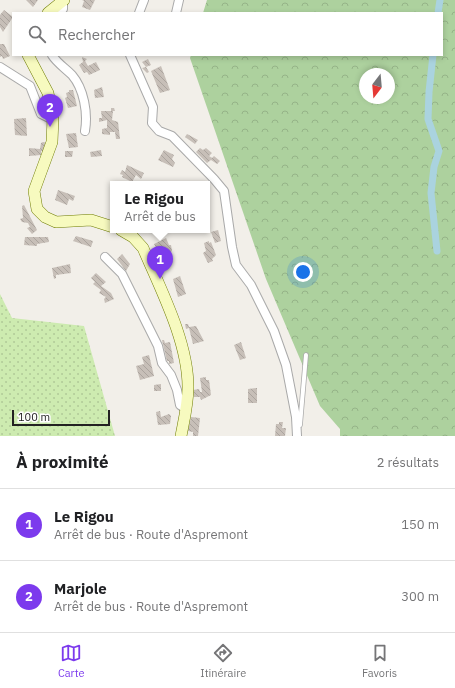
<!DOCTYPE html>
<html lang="fr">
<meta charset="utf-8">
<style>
:root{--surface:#fff;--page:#f2f2f2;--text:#202124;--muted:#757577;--line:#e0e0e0;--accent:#7c3aed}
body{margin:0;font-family:"IBM Plex Sans",sans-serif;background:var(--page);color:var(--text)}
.compass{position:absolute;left:359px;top:68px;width:36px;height:36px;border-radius:50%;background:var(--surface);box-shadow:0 2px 6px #0003;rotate:196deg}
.scale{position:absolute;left:12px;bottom:10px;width:98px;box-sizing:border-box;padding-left:4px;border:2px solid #222;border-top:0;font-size:11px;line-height:14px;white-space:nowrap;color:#222;-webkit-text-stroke:3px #fff;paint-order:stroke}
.you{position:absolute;left:303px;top:272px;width:14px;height:14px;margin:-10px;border:3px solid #fff;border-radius:50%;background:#1a73e8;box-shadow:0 0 0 6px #1a73e833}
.badge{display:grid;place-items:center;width:26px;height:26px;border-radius:50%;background:var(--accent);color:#fff;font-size:13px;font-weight:700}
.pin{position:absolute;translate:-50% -33px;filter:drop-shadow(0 1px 2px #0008)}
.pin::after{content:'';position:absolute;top:21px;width:14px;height:12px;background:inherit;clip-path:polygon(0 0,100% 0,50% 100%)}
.popup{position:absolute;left:110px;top:181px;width:100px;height:52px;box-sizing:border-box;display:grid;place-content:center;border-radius:0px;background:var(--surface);filter:drop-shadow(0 1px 3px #0005);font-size:13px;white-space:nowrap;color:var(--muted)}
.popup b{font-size:15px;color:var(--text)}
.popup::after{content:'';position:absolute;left:50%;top:100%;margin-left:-8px;border:8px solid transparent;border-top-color:var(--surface)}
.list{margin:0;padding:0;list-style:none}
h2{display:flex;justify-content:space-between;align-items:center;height:52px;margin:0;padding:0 16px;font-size:17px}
h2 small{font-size:13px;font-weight:400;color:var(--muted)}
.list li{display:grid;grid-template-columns:26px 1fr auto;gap:12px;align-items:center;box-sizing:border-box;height:72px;padding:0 16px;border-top:1px solid var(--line)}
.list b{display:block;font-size:15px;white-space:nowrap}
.list p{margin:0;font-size:13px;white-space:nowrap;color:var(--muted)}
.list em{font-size:13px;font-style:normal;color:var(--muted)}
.icon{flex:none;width:22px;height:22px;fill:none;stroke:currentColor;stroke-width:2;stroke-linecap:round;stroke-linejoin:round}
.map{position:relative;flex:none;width:455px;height:436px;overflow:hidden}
.search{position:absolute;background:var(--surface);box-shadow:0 2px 6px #0003;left:12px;right:12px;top:12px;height:44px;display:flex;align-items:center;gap:10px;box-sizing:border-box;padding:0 14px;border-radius:0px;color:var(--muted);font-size:15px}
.sheet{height:196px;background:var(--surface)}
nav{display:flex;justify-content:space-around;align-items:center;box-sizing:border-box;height:56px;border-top:1px solid var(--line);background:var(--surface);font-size:11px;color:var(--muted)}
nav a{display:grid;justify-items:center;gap:2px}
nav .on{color:var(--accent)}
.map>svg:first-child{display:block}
.grass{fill:url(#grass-dots)}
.forest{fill:url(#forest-crowns);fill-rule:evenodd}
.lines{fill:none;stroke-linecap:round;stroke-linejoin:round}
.canal{stroke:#aad3df;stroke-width:7}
.building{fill:url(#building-back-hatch)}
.lane-casing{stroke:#a9a9a9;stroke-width:5.5}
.street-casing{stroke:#a9a9a9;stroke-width:10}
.secondary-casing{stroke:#707d05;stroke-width:12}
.lane{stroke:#fff;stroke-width:4}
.street{stroke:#fff;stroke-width:8}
.secondary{stroke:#f7fabf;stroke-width:11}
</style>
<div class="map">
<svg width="455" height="436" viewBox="0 0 455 436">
<defs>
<pattern id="grass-dots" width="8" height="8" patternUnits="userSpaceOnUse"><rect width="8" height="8" fill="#cdebb0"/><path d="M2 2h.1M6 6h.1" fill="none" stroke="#b0c997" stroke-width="1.8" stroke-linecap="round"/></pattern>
<pattern id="forest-crowns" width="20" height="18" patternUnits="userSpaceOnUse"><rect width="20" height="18" fill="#add19e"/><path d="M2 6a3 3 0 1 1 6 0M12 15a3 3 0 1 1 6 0" fill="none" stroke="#95b388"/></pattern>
<pattern id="building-back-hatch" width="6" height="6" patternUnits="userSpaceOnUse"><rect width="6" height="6" fill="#c7bfb8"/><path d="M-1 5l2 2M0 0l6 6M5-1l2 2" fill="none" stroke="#aba49e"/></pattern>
</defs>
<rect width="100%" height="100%" fill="#f2efe9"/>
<path class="grass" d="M0 294 12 318 84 326 115 436H0Z"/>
<path class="forest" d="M207 0H455V436H340V429L320 406 266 279 190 58 191 55H442V13H203ZM365 74H389V98H365Z"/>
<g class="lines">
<path class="canal" d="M438 13 440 0
M433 55 429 92 428 119 439 151 434 167 431 193 437 251"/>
</g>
<path class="building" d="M26 0H38L33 7Z
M82 0H95L90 10 82 7 84 1Z
M4 10 13 17 3 32 0 27V15Z
M0 44H4L10 56 3 59 2 56 0 57Z
M82 57 87 59 85 61 88 66 96 62 100 70 89 75 87 72 84 73 79 65 83 62Z
M148 59 151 65 146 67 149 72 147 73 142 68 146 67 142 62Z
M161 66 170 90 160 93 151 71Z
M102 87 104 97 95 98 94 90Z
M69 90H73L77 106 68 108 65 98 67 97 66 93 69 92Z
M111 108H114L115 111H113L112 120 118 122 120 139H116L115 132H110V135L102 134V129L107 128V120L99 122V118H102L101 111H111Z
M26 118 27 136 15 135 14 119Z
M76 133 78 147 69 148 66 134Z
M187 134 198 140 195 144 185 137Z
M43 142 48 143 46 152 41 151V155L29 156V148L40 149 41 143Z
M200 148 203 150 206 148 212 153 209 156 212 158 214 156 220 161 217 164 211 160 207 163 196 152Z
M101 150 102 156 91 157 90 152Z
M164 150 174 155 172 159 175 163 173 167 158 160Z
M65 151H73L72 157H65Z
M127 165 144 173 141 179 136 175 132 182 122 177 123 175 120 174 122 170 125 172Z
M58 190 75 196 73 201 69 199 67 205 55 200Z
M24 205 37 230 32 234 27 228 30 227 28 223 22 222 20 219 23 218 22 206Z
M218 230 221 241 215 243 211 232Z
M76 236 93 241 91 247 73 241Z
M25 237H48L49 242 37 244V246L24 245Z
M166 238 169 245H171L172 251 164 257 159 248 157 249 154 244Z
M209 241V243L211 242 216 255 212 259 213 261 208 263 203 253 206 251 204 243Z
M122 254 130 264 126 271 117 259Z
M70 264 71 273 56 275V278L54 279 52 268Z
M96 273 106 282 101 286 111 293 114 299 105 303 104 299 106 297 99 293 101 290 93 284 95 282 91 278Z
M180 276 186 294 178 297 173 279Z
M185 324H188L189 327 196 326 204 341 193 344 189 328 186 329Z
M162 340H164L165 343 170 342 174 363 169 364V361H167Z
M241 342 246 358 240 360 234 345Z
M149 355 154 376 140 380 136 366 144 364 142 357Z
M206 377V380H209L211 395 201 400 200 397H194L193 390 199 389 200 392H202L200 378Z
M161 384V391H154V385Z
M257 388V403H248V389Z
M160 411 161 417 169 414 171 416 170 424 158 425 156 412Z
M191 417 200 418 198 436H193V432L188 431Z
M279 422H283L282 428H286L285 436H275L276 424H279Z"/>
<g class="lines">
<defs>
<path id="lane" d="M300 425 306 355"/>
<path id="street" d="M59 13 63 9V1
M139 13 144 0
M176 13 179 0
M52 55C57 63 65 68 72 75 84 89 88 113 85 131
M130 55 153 107 152 123 159 131 172 136 214 179 224 191 232 247 236 265 251 285 274 331 286 365 296 417 297 436
M0 67 30 86 41 114 49 118H53
M105 257 122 274 158 346 162 363 171 375 177 390 180 405 186 409"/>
<path id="secondary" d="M48 13 64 0
M28 55 48 93 53 118 52 142 34 191 37 209 45 217 56 222 91 220 113 227
M121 230 133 237 143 248C161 290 188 342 188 387 188 404 184 420 181 436"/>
</defs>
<use href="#lane" class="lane-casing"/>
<use href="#street" class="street-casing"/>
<use href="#secondary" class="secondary-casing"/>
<use href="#lane" class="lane"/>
<use href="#street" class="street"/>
<use href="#secondary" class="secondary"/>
</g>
</svg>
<svg class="compass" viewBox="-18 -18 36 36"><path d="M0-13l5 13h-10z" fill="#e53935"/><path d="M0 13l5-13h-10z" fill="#757577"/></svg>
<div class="scale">100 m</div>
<div class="you"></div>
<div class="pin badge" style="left:160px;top:279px">1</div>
<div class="popup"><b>Le Rigou</b>Arrêt de bus</div>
<div class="pin badge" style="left:50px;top:127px">2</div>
<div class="search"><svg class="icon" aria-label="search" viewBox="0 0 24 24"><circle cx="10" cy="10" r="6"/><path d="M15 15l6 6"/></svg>Rechercher</div>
</div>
<section class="sheet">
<h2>À proximité<small>2 résultats</small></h2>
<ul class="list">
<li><span class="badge">1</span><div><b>Le Rigou</b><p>Arrêt de bus · Route d'Aspremont</p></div><em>150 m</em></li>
<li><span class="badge">2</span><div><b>Marjole</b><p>Arrêt de bus · Route d'Aspremont</p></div><em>300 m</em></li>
</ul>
</section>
<nav>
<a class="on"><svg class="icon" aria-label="map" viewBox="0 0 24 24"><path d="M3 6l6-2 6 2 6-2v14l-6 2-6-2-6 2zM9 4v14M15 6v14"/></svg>Carte</a>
<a><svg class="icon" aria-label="directions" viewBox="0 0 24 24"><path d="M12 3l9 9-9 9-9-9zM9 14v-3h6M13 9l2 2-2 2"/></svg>Itinéraire</a>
<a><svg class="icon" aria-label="saved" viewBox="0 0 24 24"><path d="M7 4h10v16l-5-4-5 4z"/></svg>Favoris</a>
</nav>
